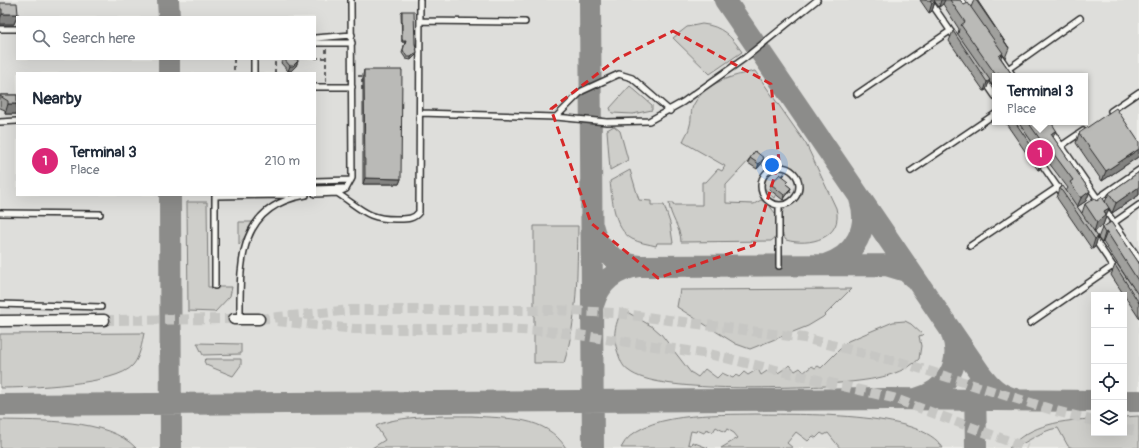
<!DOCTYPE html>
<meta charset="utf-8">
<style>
:root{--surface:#fff;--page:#f2f2f3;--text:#1f2937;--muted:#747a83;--line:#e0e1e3;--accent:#db2777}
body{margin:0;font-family:Pangolin,sans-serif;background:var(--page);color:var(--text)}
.controls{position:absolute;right:12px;bottom:12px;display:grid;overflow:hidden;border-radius:0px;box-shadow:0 4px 16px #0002}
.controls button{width:36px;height:36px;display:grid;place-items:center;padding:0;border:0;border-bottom:1px solid var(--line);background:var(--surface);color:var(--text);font:20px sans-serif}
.you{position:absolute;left:772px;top:165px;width:14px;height:14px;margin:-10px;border:3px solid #fff;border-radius:50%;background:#1a73e8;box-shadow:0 0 0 6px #1a73e833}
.badge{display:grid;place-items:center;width:26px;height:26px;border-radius:50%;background:var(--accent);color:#fff;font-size:13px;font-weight:700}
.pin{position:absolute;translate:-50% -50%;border:2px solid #fff;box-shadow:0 1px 4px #0006}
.popup{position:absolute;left:992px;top:73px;width:96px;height:52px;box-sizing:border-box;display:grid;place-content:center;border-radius:0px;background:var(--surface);filter:drop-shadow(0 1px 3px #0005);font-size:13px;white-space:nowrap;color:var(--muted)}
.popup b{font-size:15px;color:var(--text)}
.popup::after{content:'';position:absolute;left:50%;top:100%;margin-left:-8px;border:8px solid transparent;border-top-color:var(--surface)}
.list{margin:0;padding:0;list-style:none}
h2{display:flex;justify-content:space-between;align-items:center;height:52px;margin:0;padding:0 16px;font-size:17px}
h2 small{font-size:13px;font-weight:400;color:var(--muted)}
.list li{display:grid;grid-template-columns:26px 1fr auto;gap:12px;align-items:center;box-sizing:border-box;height:72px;padding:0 16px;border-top:1px solid var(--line)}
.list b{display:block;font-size:15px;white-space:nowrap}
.list p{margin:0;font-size:13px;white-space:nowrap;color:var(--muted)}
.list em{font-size:13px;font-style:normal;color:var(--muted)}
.icon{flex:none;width:22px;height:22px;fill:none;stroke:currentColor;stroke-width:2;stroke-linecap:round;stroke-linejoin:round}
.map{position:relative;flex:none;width:1139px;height:448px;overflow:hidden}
.search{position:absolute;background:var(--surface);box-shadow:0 4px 16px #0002;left:16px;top:16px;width:300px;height:44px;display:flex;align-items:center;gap:10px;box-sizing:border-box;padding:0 14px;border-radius:0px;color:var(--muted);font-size:15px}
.panel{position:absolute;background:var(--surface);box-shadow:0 4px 16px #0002;left:16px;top:72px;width:300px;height:124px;border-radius:0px}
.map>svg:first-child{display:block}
.built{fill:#dededb;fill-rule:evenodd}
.green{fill:#cececa;stroke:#7c7c7a}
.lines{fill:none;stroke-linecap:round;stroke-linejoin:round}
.taxiway{stroke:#8c8c8a;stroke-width:22}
.street-tunnel{stroke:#c7c7c4;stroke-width:10;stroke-dasharray:10 5;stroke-linecap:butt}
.lane-casing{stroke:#2b2b2b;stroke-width:8}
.street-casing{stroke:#2b2b2b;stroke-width:13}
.path{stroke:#2b2b2b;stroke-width:1.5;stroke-dasharray:4 3;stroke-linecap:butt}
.lane{stroke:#f6f6f2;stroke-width:5}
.street{stroke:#f6f6f2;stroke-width:10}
.wall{fill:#a0a09d;stroke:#2b2b2b}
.shaded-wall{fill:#828280;stroke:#2b2b2b}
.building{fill:#babab7;stroke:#2b2b2b}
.marked{fill:none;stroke:#d62828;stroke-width:3;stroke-dasharray:8 5;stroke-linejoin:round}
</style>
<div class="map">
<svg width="1139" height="448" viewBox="0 0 1139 448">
<rect width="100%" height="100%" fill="#eeeeea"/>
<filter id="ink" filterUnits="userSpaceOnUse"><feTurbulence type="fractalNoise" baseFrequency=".025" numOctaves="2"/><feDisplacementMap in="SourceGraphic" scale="8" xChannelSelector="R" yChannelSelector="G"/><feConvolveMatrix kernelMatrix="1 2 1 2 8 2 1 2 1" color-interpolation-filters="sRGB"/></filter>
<g filter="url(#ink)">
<path class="built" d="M0 0H1139V448H0ZM17 17H315V59H17ZM17 73H315V195H17ZM995 76H1085V122H995ZM1094 295H1124V433H1094Z"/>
<path class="green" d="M702 24C722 26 731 36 742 52L710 74 673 38 687 27Z
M755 71 806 144 836 208C844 238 809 247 786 240 780 234 779 215 785 208 789 204 794 202 797 198 804 186 798 169 784 165 776 163 770 167 763 166L753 156 726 185V203L754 204 761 200C776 209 781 220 776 237L771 241 681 242C681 228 670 217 669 203H673L674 205H702V182H706L718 169 722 171 725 166 683 142C684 137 689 132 690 125 692 118 690 110 694 104 706 82 732 76 755 71Z
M630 86 652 105V110L633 114 612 113 610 108Z
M614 126 620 131 628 160 610 170 607 130Z
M776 169 786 171 770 189 776 194 774 198C761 187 755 176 776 169Z
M630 170 639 200 651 201V205H664L670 223 673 243H657L656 246C649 244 639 243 632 239 614 229 612 199 610 181Z
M187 202H207L208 287H232L230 296 215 312 188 311Z
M239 222H255L239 245Z
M534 226H578C577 272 578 318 564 363H534Z
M851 289 823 317 808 326 750 349 736 344 677 307 680 290Z
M622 309 653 327 661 334 691 373H692L698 377 705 369 717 378 722 373 733 378 736 375 739 377 744 372 748 375 758 369 761 375 773 367 778 373 790 365 795 371 800 368 804 372 812 366 815 368 818 366 821 368 848 341 893 322 905 321 911 324 923 335 919 336 921 346 919 359C896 380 858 381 829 384L828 386C788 387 658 394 629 371 623 367 621 362 619 356 612 337 614 328 622 309Z
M144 333C142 343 140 357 133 365 117 385 26 388 0 388V334Z
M197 343 241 344V354L203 355Z
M206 359H241V365L233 376 206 365 204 361Z
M755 414C796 415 921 410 943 448H840L828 433 824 435 821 433 816 438 813 436 808 441 796 432 787 443 793 448H721L738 438 734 433 727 429 725 432 716 427 713 432 706 429 704 433 697 430 696 432 691 431 688 444 691 445 692 442 708 448H621C638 411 720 415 755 414Z
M472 416C507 419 545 415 566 448H372L385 440 376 426C397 415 448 416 472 416Z
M1139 416V448H1073L1068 446 1058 428C1039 430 1022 448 1009 448 1030 424 1064 420 1094 419V433H1124V417Z
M0 420C39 421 108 418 136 448H0Z"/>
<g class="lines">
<path class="taxiway" d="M168 0 169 17
M590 0 593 448
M725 0 980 373C990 386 998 395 1015 399
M169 59V73
M170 195 171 448
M593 228C598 252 616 263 639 266
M825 265C855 256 870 228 860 199
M593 305C600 281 615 270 639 266L886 265 906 271 914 278
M975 386 976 448
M916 399C946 392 963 363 952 334
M1124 401H1139
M0 405 889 399 1094 401"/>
<path class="street-tunnel" d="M259 319 352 310H552L616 313 804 338 903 363 1056 411 1094 421
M104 320 234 319
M277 321 355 329H505L558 332 709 354 893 398 1027 448
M1124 429 1139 431"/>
<defs>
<path id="lane" d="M929 0 956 39
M961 0 967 9
M420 21 525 22
M0 29H17
M315 38 352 35
M315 43H352
M998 54 1013 76
M254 59V73
M1008 69 1080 18
M984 80 995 96
M315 87H352
M857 94 950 31
M1111 111 1139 92
M420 113 556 117 607 122 649 121 683 102 745 58 817 0
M556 117 582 91 619 74 632 78 670 111
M0 122 17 121
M1045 122 1139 259
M1061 146 1083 131
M1038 159 1063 195
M761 186a19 19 0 1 1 38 0a19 19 0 1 1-38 0Z
M911 171 995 114
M315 181 351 180
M315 189 344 188
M337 193C362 209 367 220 399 219 407 219 414 219 419 212L420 0
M315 194 337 193 346 189 352 178 351 0
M1095 200 1139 170
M779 205V266
M0 213 100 214
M1112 224 1139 205
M1093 237 1117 272
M970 246 1058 187
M215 286V196L287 195
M0 304 101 307
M240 319C240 264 237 206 306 195
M1030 323 1113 266"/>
<path id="street" d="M234 319H259
M0 321 104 320"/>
</defs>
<use href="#lane" class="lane-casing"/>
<use href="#street" class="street-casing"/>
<path class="path" d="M326 49V81
M315 58H325
M234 59V73
M275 73V59
M358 76H362V92
M782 177 789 169
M788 190 796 197"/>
<use href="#lane" class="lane"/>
<use href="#street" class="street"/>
</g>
<path class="wall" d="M920 0H960L964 5 971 7 974 0H977L1009 48 1005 58 1002 53 1001 58 1013 76H995V83L992 85 989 81 986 90 984 91 949 41 953 31 958 34 959 29 943 4 939 7 935 2 932 11 929 13Z
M0 3 18 14 14 24H0Z
M402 11 415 44 416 55 411 60 406 59 402 53 405 42H402L401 13Z
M283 59H297L298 61 296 66 291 71H288L281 63Z
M364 70 401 179 399 184H363V75Z
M0 95H17V114H5V110L0 108Z
M1005 122H1051L1053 137 1090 191 1086 201 1077 207 1082 213 1085 204 1097 201 1105 202 1109 193 1139 172V195L1112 213 1109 208 1103 225 1094 231 1098 237 1095 247 1092 249 1057 198 1060 188 1066 191 1068 188 1049 163 1047 164 1044 159 1040 169 1038 170Z
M1079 133 1138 157 1102 181 1076 143Z
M750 158 762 163 757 169 748 163Z
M771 184 787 185 791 188 789 192 783 200 769 189Z
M1111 222 1139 263V318L1111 275 1115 265 1132 286 1103 242 1102 243 1098 238 1102 228Z"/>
<path class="shaded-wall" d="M941 0H945L943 4 939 7Z
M935 1 932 11 929 13 932 3Z
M2 14H18L14 24H0V19Z
M402 40H406L405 42H402Z
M417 52 416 55 411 60V57Z
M298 61 296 66 291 71H288L290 66Z
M995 78V83L992 85Z
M990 80 986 90 984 91 987 82Z
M8 104H17V114H5Z
M1056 130 1052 140 1051 134Z
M1139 149 1138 157 1102 181 1106 171Z
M1053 153 1049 163 1047 164 1051 155Z
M764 158 762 163 757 169 759 164Z
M1044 159 1040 169 1038 170 1041 160Z
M365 178 401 179 399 184H363Z
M1139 187V195L1112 213 1116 203Z
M791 188 789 192 783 200 784 195Z
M1090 191 1086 201 1077 207 1081 198Z
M1109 208 1103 225 1094 232 1097 222 1104 211Z
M1107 232 1103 242 1102 243 1105 233Z
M1098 237 1095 247 1092 249 1095 239Z"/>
<path class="building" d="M930 0H934L935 1 932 3Z
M950 0H960L964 5 968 3 1003 53 999 56 1013 76H1002L999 73 996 75 961 25 965 22Z
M976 0H977L1009 48Z
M0 3H17L18 14H2V9H0Z
M402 11H414L415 44 417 52 411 57H407L403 50 406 40H402Z
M955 30 990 80 987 82 953 31Z
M284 59H297L298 61 293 66H290Z
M364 70H402L401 179 365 178Z
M0 95H17V104H8V101L0 96Z
M1116 108 1139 142V149L1106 171 1079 133Z
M1015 122H1018L1044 159 1041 160Z
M1028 122H1051L1056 130 1051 134 1090 191 1081 198 1070 182 1073 180 1053 153 1051 155Z
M755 151 764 158 759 164 750 158Z
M1139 172V187L1116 203 1109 193Z
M780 174 789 181 786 184 791 188 784 195 771 184Z
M1063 186 1098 237 1095 239 1060 188Z
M1102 197 1109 208 1104 211 1106 215 1097 222 1085 204 1095 198 1097 201Z
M1111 222 1139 263V282L1107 232 1105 233 1102 228Z
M1117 264 1139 296V303L1115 265Z"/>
</g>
<path class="marked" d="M673 31 771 84 779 161 754 245 658 278 591 223 551 109 617 59Z"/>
</svg>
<div class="controls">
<button>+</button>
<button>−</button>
<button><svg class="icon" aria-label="locate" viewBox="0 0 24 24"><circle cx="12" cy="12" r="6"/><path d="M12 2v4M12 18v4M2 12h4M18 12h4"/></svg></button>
<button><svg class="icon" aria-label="layers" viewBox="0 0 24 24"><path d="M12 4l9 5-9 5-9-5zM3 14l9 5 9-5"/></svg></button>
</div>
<div class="you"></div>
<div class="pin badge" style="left:1040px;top:153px">1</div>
<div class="popup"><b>Terminal 3</b>Place</div>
<div class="search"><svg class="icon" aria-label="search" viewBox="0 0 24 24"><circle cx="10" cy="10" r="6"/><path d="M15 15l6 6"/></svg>Search here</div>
<section class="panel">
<h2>Nearby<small></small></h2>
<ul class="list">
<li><span class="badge">1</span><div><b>Terminal 3</b><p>Place</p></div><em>210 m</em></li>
</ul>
</section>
</div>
